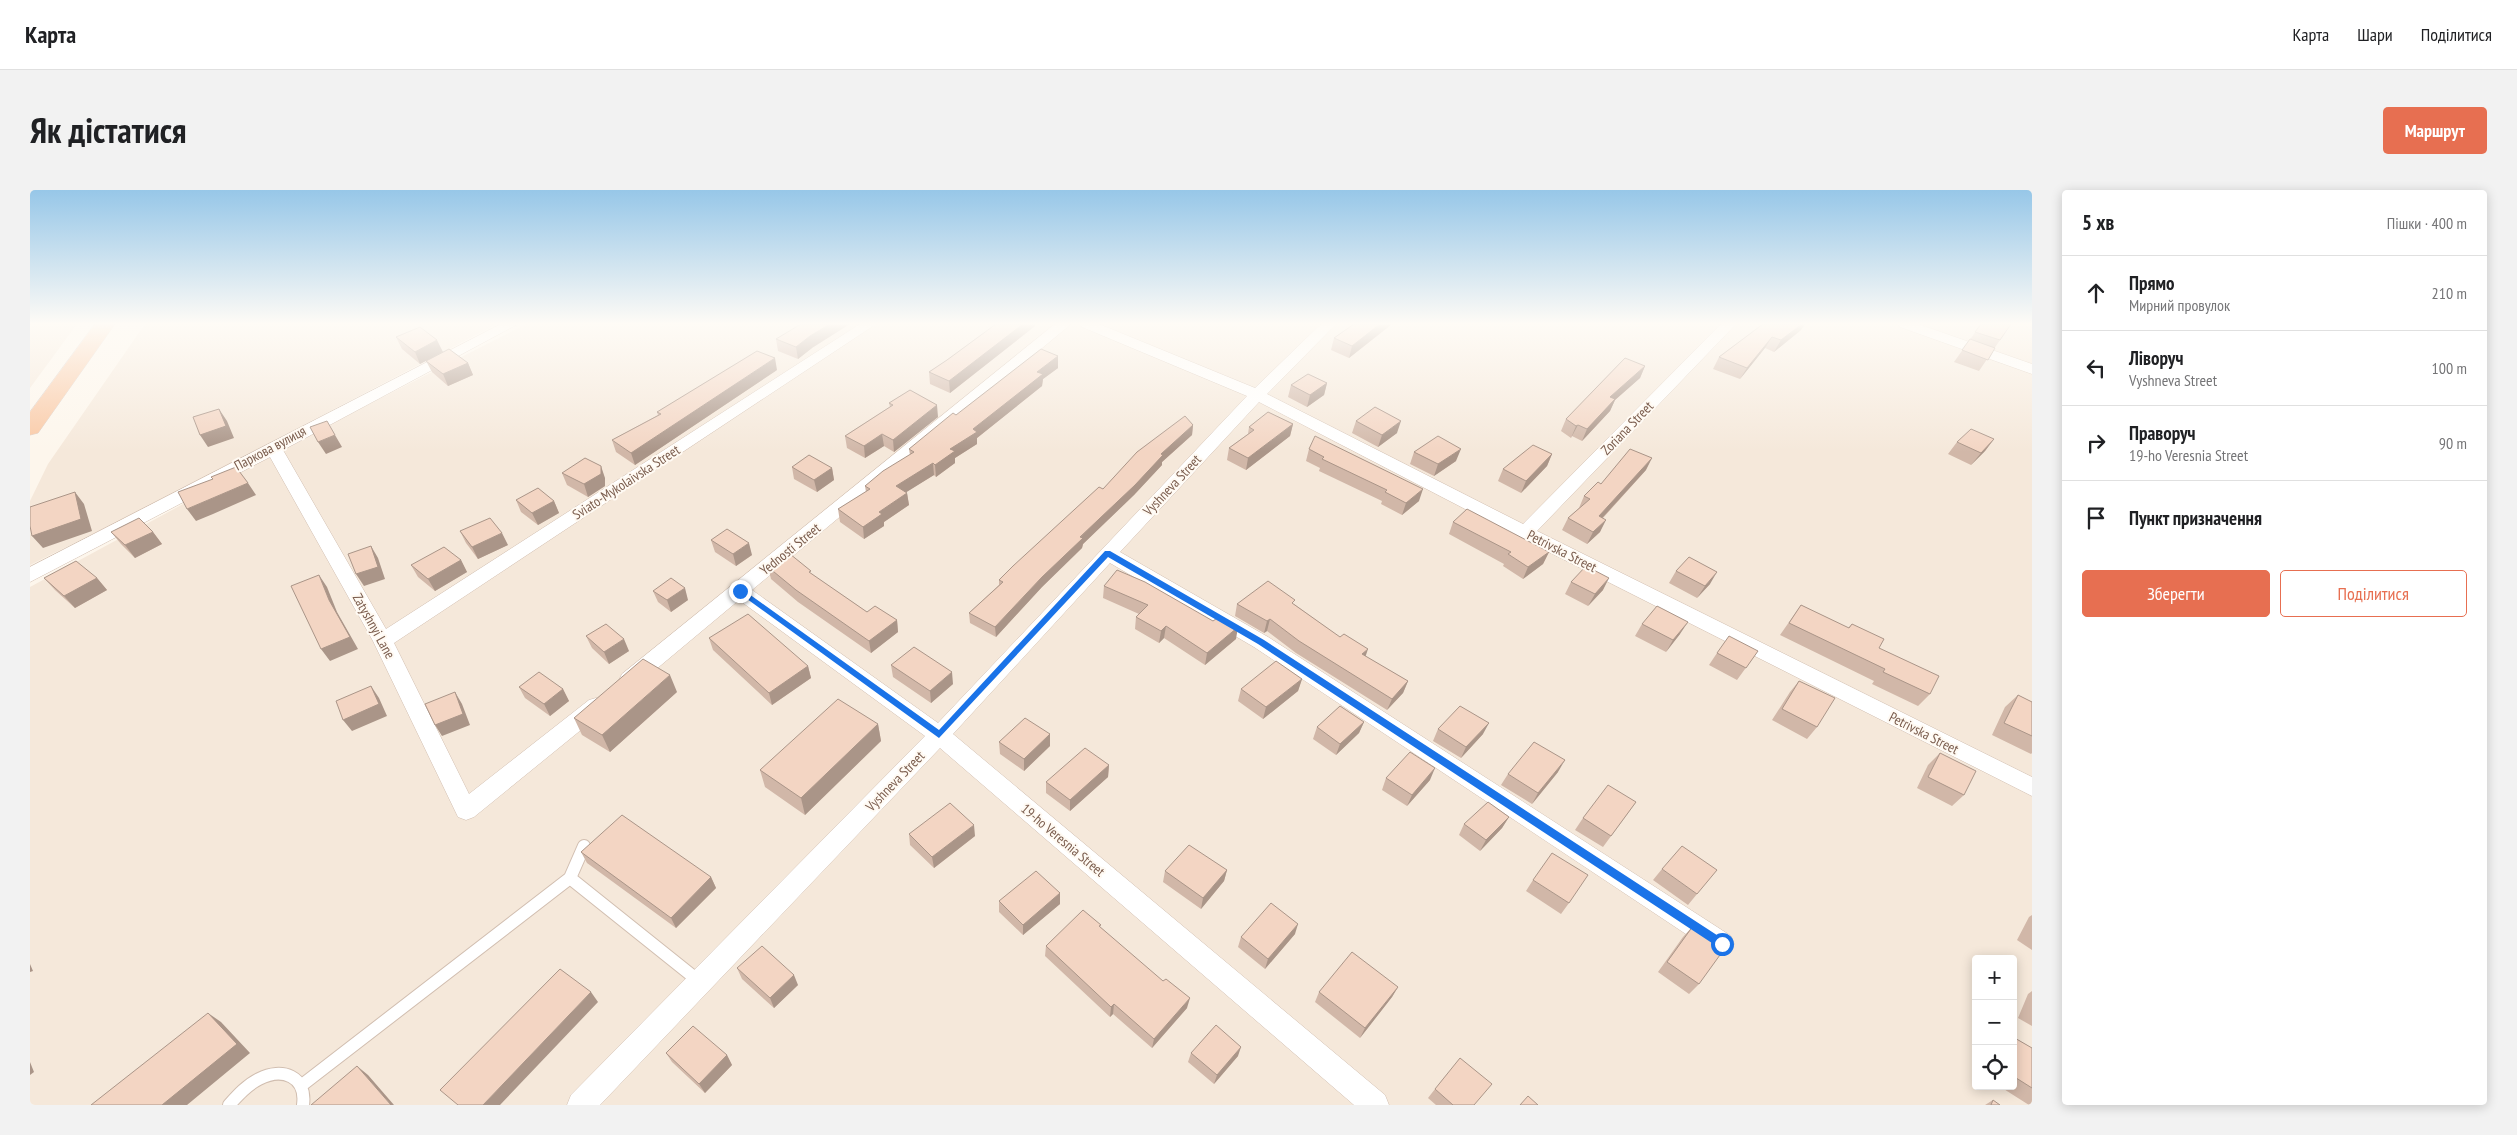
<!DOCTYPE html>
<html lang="uk">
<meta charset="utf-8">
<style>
:root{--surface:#fff;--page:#f2f2f2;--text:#202124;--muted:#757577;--line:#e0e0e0;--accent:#e76f51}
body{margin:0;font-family:"PT Sans Narrow",sans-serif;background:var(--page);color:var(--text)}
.controls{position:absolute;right:15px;bottom:15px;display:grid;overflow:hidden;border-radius:5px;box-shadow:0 2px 12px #0003}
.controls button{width:45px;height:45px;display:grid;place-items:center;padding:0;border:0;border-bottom:1px solid var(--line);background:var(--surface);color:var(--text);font:25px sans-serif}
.stop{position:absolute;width:15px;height:15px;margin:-11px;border:4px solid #1a73e8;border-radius:50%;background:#fff}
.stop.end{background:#1a73e8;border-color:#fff;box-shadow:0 1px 5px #0008}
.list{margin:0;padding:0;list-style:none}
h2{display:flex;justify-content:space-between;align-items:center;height:65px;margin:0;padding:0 20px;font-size:21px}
h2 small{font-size:16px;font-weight:400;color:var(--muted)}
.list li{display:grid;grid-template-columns:32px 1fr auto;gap:15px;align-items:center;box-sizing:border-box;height:75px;padding:0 20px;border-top:1px solid var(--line)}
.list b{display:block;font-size:19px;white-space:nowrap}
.list p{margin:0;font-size:16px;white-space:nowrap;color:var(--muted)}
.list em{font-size:16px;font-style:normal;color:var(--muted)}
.actions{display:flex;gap:10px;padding:15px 20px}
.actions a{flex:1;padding:11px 0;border:1px solid var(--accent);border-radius:5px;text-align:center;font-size:18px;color:var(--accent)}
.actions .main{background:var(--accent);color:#fff}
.icon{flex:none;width:28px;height:28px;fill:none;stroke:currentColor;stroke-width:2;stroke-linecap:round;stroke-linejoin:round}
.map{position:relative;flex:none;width:2002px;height:915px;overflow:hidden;border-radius:5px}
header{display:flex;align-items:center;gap:30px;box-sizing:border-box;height:70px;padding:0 25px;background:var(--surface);border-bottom:1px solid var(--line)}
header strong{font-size:24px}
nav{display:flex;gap:28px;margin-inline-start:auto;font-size:18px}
.intro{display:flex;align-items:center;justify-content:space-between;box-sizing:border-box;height:120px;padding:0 30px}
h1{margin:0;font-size:35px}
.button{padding:12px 22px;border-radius:5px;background:var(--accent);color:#fff;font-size:18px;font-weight:700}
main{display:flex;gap:30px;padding:0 30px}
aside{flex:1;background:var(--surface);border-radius:5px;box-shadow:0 2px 12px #0003}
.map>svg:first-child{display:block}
.residential{fill:#f5e8da;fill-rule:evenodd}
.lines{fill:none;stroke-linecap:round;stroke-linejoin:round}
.service-casing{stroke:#d1beb0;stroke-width:14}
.minor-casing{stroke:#d1beb0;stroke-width:1}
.trunk-casing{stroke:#dad1cd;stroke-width:1}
.service{stroke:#fff;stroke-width:12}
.minor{fill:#fff;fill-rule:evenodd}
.trunk{fill:#f9c8a4;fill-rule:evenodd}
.wall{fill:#d1b7a8}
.shaded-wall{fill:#aa9588}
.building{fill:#f3d5c3;stroke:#aa9588}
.route{fill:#1a73e8}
.labels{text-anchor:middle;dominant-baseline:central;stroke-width:4;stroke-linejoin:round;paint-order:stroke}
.street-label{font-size:14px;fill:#7a5c4d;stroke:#fffaf3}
</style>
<header>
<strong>Карта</strong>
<nav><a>Карта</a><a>Шари</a><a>Поділитися</a></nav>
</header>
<div class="intro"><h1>Як дістатися</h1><a class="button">Маршрут</a></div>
<main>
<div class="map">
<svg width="2002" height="915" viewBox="0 0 2002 915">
<rect width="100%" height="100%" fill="#fdf6ec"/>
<path class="residential" d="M0 134H47L0 198Z
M115 134H467L105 323 0 375V311L18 274Z
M496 134H2002V915H0V397L308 230ZM1946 769H1983V896H1946Z"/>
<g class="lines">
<defs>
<path id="service" d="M540 688 670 792
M272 895 540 688 554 656
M199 915C208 905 217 895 229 889 252 877 277 886 273 915"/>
<path id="minor" d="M471 134H488L253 260 356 439 830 134H846L364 453 439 604 559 510 566 508 573 510 576 516 573 522 444 627 436 630 428 627 343 451 240 267 0 392V377Z
M1025 134H1041L722 400 908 533 1217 206 1052 137 1050 134H1069L1225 198 1291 134H1306L1237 204 1493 334 1691 134H1706L1507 341 2002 587V606L1489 347 1229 212 1090 362 1238 447 1701 746 1704 754 1701 762 1692 765 1683 762 1224 457 1080 373 923 544 1355 905 1359 915H1324L910 558 570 915H537L541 905 895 546 709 410 606 496 599 498 592 496 589 490 592 484Z
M1868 134H1888L2002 174V184L1870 137Z"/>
<path id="trunk" d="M65 134H85L8 243 0 245V222Z"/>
</defs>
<use href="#service" class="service-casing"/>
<use href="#minor" class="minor-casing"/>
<use href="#trunk" class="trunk-casing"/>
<use href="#service" class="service"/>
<use href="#minor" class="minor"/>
<use href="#trunk" class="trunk"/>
</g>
<path class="wall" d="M966 134H1005V136L920 203 900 194 899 182 917 170Z
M1321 134H1362L1319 168 1301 160 1304 148 1321 136Z
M1733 134 1771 140 1744 162 1735 158 1710 189 1683 179 1689 167Z
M1951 134 1970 150 1949 181 1924 172Z
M366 147 413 162 438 173 443 185 418 196 402 182 396 171 407 165 390 174 372 159Z
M746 149 782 158 768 169 748 161Z
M1028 166V178L1013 189 1012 196 947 248V254L925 268V273L906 287 904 285 876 302 877 303 879 315 854 332V336L834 349 810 332 808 319 836 302 835 296 880 265 879 259 926 225Z
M1615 176 1610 188 1585 210 1580 221 1552 251 1542 246 1541 248 1531 241 1536 229Z
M747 180 605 275 586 262 582 250 628 225 627 222Z
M1297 193 1294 205 1277 217 1258 207 1261 195Z
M859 213 908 227 864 262 854 256 835 268 817 258 815 246 860 217Z
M1326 231 1367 243 1348 257 1322 243Z
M1263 234 1260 246 1216 280 1197 270 1199 258 1218 244 1219 237Z
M1163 235 1162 245 1132 272V275L1104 305 1053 354 1052 358 1012 397 966 447 940 433 939 423 969 395V390L1073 299Z
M1964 249 1955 261 1941 275 1918 264 1927 252Z
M1279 259 1389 311 1372 325 1351 314 1352 311 1289 281 1290 278 1276 271Z
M1384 262 1426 271 1404 286 1380 274Z
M1522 264 1517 276 1491 303 1468 291 1473 279Z
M762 277 802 278 804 290 787 302 764 289Z
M1616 280 1573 328 1570 342 1557 354 1532 340 1538 328 1549 318 1554 306 1571 294Z
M532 283 575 288V296L558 307 537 295Z
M486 310 524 311 529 323 508 335 491 322Z
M1423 332 1519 362 1513 374 1493 389 1473 376 1474 374 1419 344Z
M430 341 478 355 448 369 436 353Z
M81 342H123L132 354 105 368 91 354Z
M681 350 722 365 706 376 685 362Z
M431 370 437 382 405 401 388 387 381 375Z
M738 377 781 384 837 422 867 430 868 442 841 463 768 412 741 389Z
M1646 381 1680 394 1667 408 1639 393Z
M14 388H67L77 400 45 418 25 400Z
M1541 392 1573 400 1558 416 1535 404Z
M1074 396 1206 449 1175 475 1134 448 1129 453 1105 439 1106 427 1109 424 1073 408Z
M623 401 658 410 641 422 628 412Z
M1207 414H1264L1335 466 1378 491 1373 503 1357 520 1266 463 1237 441 1234 443 1205 426Z
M1771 415 1818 438 1822 434 1900 504 1888 516 1842 494 1844 491 1750 445Z
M1612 434 1650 444 1636 462 1605 446Z
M556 446 599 461 579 474 562 458Z
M679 448 778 476 781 488 742 515 683 460Z
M1728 461 1707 490 1679 475 1687 463Z
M861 475 923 494 901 513 863 487Z
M1272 489 1268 501 1233 529 1208 511 1211 499Z
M1769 491 1787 537 1777 549 1742 530 1760 502Z
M489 497 533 499 539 511 520 526 495 508Z
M647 502 580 562 552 545 544 528Z
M1988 505 2002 512V563L2001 564 1962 545 1975 517Z
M1334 532 1329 543 1306 565 1283 549 1287 537Z
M848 534 851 551 775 625 735 597 730 580Z
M1408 539 1453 544 1431 568 1403 551Z
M1020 544V556L994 581 970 564 969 552Z
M1910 563 1934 605 1922 616 1887 598 1898 575Z
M1079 575 1078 587 1040 621 1016 603V592Z
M1528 582 1502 614 1471 595 1478 584Z
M1356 588 1400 590 1377 616 1352 600Z
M1606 612 1573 657 1545 640 1553 628Z
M1479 627 1472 638 1450 661 1429 645 1434 634Z
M879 644 945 646 904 678 880 655Z
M551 662 681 687 686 698 646 738 557 673Z
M1632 679 1667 704 1658 715 1623 690Z
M1197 680 1194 691 1171 719 1133 692 1135 681Z
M1503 690 1539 713 1531 724 1496 701Z
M1030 703V714L993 745 969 722V711Z
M2002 725V760L1987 750 1999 727Z
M1663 736 1669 794 1659 804 1628 782 1653 747Z
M1070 737 1157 818 1122 858 1083 824 1080 827 1015 766 1016 756Z
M1265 744 1235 779 1208 757 1211 747Z
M707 778 768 795 744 818 712 789Z
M1368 797 1362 807 1330 848 1285 812 1289 802Z
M2002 801V836L1988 828 1998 804Z
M1983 847 2002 858V915H1999L1969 896H1983Z
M636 863 697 865 702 875 675 903 642 872Z
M1161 863 1208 866 1184 894 1158 872Z
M1405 899 1444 915H1406L1398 908Z
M1963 910 1970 915H1955Z"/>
<path class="shaded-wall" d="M800 134H820L782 158 768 169 766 157 780 146Z
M993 134H1005V136L920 203 919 191Z
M1350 134H1362L1319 168 1322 156Z
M1772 134H1775L1771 140 1744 162 1751 150Z
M1742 147 1735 158 1710 189 1717 178Z
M407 150 413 162 390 174 385 162Z
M1028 166V178L1013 189 1012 196 947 248V254L925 268V273L906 287 905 275 920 259 1007 182Z
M745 168 747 180 605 275 601 263Z
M438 173 443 185 418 196 413 184Z
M1615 176 1610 188 1585 210 1580 221 1552 251 1557 239 1580 207Z
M1297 193 1294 205 1277 217 1280 205Z
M907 215 908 227 864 262 863 250Z
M189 219 197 231 204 248 178 257 170 245Z
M1371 231 1367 243 1348 257 1352 245Z
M1263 234 1260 246 1216 280 1218 268Z
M1163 235 1162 245 1132 272V275L1104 305 1053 354 1052 358 1012 397 966 447 965 437 1012 387 1131 264Z
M1548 235 1542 246 1541 248 1546 236Z
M852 244 854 256 835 268 834 256Z
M305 245 312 257 296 264 288 252Z
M1964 249 1955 261 1941 275 1951 263Z
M1431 259 1426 271 1404 286 1408 274Z
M1522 264 1517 276 1491 303 1496 291Z
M1622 268 1616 280 1563 338 1569 326Z
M903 273 904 285 867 308 866 296Z
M571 276 575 288V296L558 307 554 294Z
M802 278 804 290 787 302 784 290Z
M218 293 226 305 183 324 166 331 157 319Z
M1393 299 1389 311 1372 325 1376 313Z
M45 302 54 314 62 341 13 358 2 346Z
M877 303 879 315 854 332V336L834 349 833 337 849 322Z
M524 311 529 323 508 335 502 323Z
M1576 330 1570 342 1557 354 1563 342Z
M123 342 132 354 105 368 95 355Z
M472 343 478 355 448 369 442 357Z
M719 353 722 365 706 376 703 364Z
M341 356 348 368 355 389 334 396 326 384Z
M1519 362 1513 374 1493 389 1498 377Z
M431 370 437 382 405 401 398 389Z
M1687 382 1680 394 1667 408 1675 396Z
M289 385 297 397 307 422 328 459 300 471 291 459 299 410Z
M67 388 77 400 45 418 34 406Z
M1579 388 1573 400 1558 416 1565 404Z
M655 398 658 410 641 422 637 410Z
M1240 429 1237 441 1234 443 1237 431Z
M867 430 868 442 841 463 839 451Z
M1658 432 1650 444 1636 462 1643 450Z
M1136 436 1134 448 1129 453 1131 441Z
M1208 437 1206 449 1175 475 1177 463Z
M594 449 599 461 579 474 574 462Z
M1338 459 1334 471 1332 464Z
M778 476 781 488 742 515 739 503Z
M922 482 923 494 901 513 900 501Z
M640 485 647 502 580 562 572 545Z
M1272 489 1268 501 1233 529 1236 517Z
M1378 491 1373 503 1357 520 1362 509Z
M341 496 349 508 357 526 322 541 313 530Z
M533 499 539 511 520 526 514 514Z
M425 502 432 514 440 535 412 546 405 535Z
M1334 532 1329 543 1306 565 1310 554Z
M1459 533 1453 544 1431 568 1436 557Z
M848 534 851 551 775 625 771 608Z
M1020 544V556L994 581V569Z
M1535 570 1528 582 1502 614 1508 603Z
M1079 575 1078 587 1040 621V610Z
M1405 578 1400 590 1377 616 1382 605Z
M1479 627 1472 638 1450 661 1456 650Z
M944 635 945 646 904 678 902 667Z
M1197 680 1194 691 1171 719 1173 708Z
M681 687 686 698 646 738 641 728Z
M1030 703V714L993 745V735Z
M1268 734 1265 744 1235 779 1238 769Z
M0 774 3 781 0 782Z
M764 785 768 795 744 818 740 808Z
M1368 797 1362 807 1330 848 1335 838Z
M561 802 568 812 470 915H453Z
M1160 808 1157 818 1122 858 1124 849Z
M1084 814 1083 824 1080 827 1081 817Z
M178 823 191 832 220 863 157 915H132Z
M1211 857 1208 866 1184 894 1187 885Z
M697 865 702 875 675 903 669 894Z
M0 872 4 882 0 885Z
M327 876 338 885 364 915H361Z"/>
<path class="building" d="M771 134H800L780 146 766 157 746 149Z
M966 134H993L919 191 899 182 917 170Z
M1324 134H1350L1322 156 1304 148Z
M1733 134H1772L1751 150 1742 147 1717 178 1689 167Z
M1951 134H1981L1970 150 1945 142Z
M390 137 407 150 385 162 366 147Z
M1940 149 1965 158 1958 170 1932 160Z
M419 159 438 173 413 184 396 171Z
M1011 159 1028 166 1007 182 1013 184 943 239 947 242 920 259 925 261 905 275 903 273 866 296 877 303 849 322 852 324 833 337 808 319 840 299 835 296 853 281 884 262 879 259 923 223 926 225Z
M727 161 745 168 601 263 582 250 631 224 627 222Z
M1595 168 1615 176 1580 207 1585 209 1557 239 1548 235 1546 236 1536 229Z
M1278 184 1297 193 1280 205 1261 195Z
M880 200 907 215 863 250 852 244 834 256 815 246 863 215 859 213Z
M1345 217 1371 231 1352 245 1326 231Z
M189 219 196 236 170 245 163 227Z
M1238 222 1263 234 1218 268 1199 258 1224 240 1219 237Z
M1155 226 1163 235 1131 264 1133 265 1105 295 1050 347 1053 348 1012 387 965 437 939 423 973 392 969 390 983 376 1069 297 1073 299 1107 262Z
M297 231 305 245 288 252 280 237Z
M1941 239 1964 249 1951 263 1927 252Z
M1285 246 1393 299 1376 313 1355 302 1357 300 1292 269 1294 267 1279 259Z
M1408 246 1431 259 1408 274 1384 262Z
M1503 255 1522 264 1496 291 1473 279Z
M1600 259 1622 268 1569 326 1576 330 1563 342 1538 328 1560 309 1554 306 1568 292 1571 294Z
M779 265 802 278 784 290 762 277Z
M555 268 571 276V284L554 294 532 283Z
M206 277 218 293 157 319 148 302 183 289 181 287Z
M508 298 524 311 502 323 486 310Z
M45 302 51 329 2 346 0 336V317Z
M1437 319 1519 362 1498 377 1478 364 1481 362 1423 332Z
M109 328 123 342 95 355 81 342Z
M460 328 472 343 442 357 430 341Z
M697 339 719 353 703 364 681 350Z
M341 356 348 377 326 384 318 364Z
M414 357 431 370 398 389 381 375Z
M760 364 781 381 779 382 837 422 845 416 867 430 839 451 766 400 738 377Z
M1659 367 1687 382 1675 396 1646 381Z
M46 371 67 388 34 406 14 388Z
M1556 376 1579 388 1565 404 1541 392Z
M1087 380 1115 392 1183 431 1190 426 1208 437 1177 463 1136 436 1131 441 1106 427 1118 415 1074 396Z
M289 385 299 410 320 447 291 459 261 396Z
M641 388 655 398 637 410 623 401Z
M1238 391 1265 410 1262 413 1310 447 1314 444 1338 459 1332 464 1378 491 1362 509 1269 451 1240 429 1237 431 1207 414Z
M1771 415 1819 438 1822 434 1854 449 1849 458 1909 486 1900 504 1853 482 1855 479 1759 433Z
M1627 416 1658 432 1643 450 1612 434Z
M718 424 778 476 739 503 679 448Z
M576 434 594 449 574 462 556 446Z
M1699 446 1728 461 1716 478 1687 463Z
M884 457 922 482 900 501 861 475Z
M613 469 640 485 572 545 544 528Z
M1246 471 1272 489 1236 517 1211 499Z
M509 482 533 499 514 514 489 497Z
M1769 491 1805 508 1787 537 1752 519Z
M341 496 349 514 313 530 306 511Z
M425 502 433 524 405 535 395 514Z
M1988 505 2002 512V546L1974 533Z
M808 509 848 534 771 608 730 580Z
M1310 516 1334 532 1310 554 1287 537Z
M1430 516 1459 533 1436 557 1408 539Z
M995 528 1020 544 994 569 969 552Z
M1504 552 1535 570 1508 603 1478 584Z
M1055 558 1079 575 1040 610 1016 592Z
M1380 562 1405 578 1382 605 1356 588Z
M1910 563 1946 581 1934 605 1898 587Z
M1578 595 1606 612 1581 646 1553 628Z
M1458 612 1479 627 1456 650 1434 634Z
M920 613 944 635 902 667 879 644Z
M592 625 681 687 641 728 551 662Z
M1159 655 1197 680 1173 708 1135 681Z
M1652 656 1687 680 1667 704 1632 679Z
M1522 663 1558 685 1539 713 1503 690Z
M1006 681 1030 703 993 735 969 711Z
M1241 713 1268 734 1238 769 1211 747Z
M1053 720 1071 735 1069 736 1133 791 1136 789 1160 808 1124 849 1084 814 1081 817 1016 756Z
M1663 736 1695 758 1669 794 1637 772Z
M732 756 764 785 740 808 707 778Z
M1322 762 1368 797 1335 838 1289 802Z
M530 779 561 802 453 915H428L410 900Z
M178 823 207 854 132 915H61Z
M1186 835 1211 857 1187 885 1161 863Z
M663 836 697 865 669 894 636 863Z
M1983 847 2002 858V898L1983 886Z
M1430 868 1462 894 1444 915H1423L1405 899Z
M327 876 361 915H281Z
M1498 906 1508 915H1490Z
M1963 910 1970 915H1961Z"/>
<linearGradient id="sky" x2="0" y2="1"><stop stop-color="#97c7e8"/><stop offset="0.51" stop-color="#fefbf6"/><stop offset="1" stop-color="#fefbf6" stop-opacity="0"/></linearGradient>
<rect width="2002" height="262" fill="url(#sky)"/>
<path class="route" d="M1075 361H1080L1234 450 1696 751V757H1688L1228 454 1078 367 909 548 706 401 712 399 909 540Z"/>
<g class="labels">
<g class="street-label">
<text transform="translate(1597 238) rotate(-46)">Zoriana Street</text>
<text transform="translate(240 258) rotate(-28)">Паркова вулиця</text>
<text transform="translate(596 292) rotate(-33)">Sviato-Mykolaivska Street</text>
<text transform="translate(1142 295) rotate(-47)">Vyshneva Street</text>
<text transform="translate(760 359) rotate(-39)">Yednosti Street</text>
<text transform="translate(1532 361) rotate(27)">Petrivska Street</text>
<text transform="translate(344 436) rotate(61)">Zatyshnyi Lane</text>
<text transform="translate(1894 543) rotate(27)">Petrivska Street</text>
<text transform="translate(865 591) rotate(-46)">Vyshneva Street</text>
<text transform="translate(1033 650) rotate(40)">19-ho Veresnia Street</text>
</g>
</g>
</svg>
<div class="controls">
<button>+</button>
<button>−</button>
<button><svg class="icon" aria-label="locate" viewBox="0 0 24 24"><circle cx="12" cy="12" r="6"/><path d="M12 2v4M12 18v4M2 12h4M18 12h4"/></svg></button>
</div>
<div class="stop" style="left:1692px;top:754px"></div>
<div class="stop end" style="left:710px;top:401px"></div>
</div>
<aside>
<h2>5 хв<small>Пішки · 400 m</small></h2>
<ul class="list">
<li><svg class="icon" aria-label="ahead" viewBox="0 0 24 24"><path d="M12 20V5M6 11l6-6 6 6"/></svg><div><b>Прямо</b><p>Мирний провулок</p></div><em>210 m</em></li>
<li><svg class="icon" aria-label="left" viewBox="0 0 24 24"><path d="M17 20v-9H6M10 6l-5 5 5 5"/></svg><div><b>Ліворуч</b><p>Vyshneva Street</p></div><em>100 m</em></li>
<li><svg class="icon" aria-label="right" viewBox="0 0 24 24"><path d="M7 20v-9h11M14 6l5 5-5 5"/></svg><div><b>Праворуч</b><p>19-ho Veresnia Street</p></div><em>90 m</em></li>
<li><svg class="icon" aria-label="arrive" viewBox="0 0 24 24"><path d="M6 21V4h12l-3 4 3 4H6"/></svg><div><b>Пункт призначення</b></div></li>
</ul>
<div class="actions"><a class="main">Зберегти</a><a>Поділитися</a></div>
</aside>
</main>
